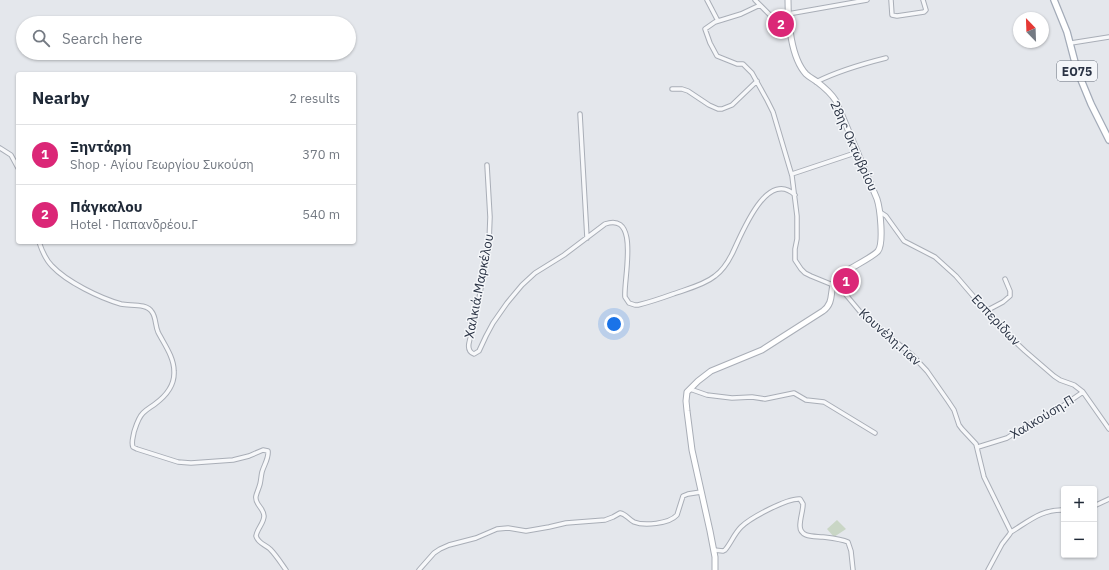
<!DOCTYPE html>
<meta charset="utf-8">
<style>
:root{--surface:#fff;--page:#f2f2f3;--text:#1f2937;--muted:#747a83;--line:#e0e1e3;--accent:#db2777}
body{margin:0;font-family:"IBM Plex Sans",sans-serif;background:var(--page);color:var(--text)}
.controls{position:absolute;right:12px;bottom:12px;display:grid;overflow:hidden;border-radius:4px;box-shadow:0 1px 3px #0004}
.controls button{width:36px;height:36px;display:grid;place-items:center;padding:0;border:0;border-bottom:1px solid var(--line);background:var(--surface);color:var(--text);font:20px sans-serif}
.compass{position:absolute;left:1013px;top:12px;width:36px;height:36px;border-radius:50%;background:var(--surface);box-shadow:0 1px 3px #0004;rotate:337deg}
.you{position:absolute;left:614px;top:324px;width:14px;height:14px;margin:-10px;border:3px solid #fff;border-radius:50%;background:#1a73e8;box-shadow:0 0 0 6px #1a73e833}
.badge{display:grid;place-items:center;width:26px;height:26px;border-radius:50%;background:var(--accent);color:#fff;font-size:13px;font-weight:700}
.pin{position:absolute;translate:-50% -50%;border:2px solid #fff;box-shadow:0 1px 4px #0006}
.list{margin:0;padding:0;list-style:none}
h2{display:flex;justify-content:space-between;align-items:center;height:52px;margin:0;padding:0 16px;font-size:17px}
h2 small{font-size:13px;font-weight:400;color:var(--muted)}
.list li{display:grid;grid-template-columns:26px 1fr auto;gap:12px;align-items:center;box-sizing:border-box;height:60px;padding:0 16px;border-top:1px solid var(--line)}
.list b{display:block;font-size:15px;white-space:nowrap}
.list p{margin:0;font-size:13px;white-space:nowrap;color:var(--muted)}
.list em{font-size:13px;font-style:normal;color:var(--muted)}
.icon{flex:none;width:22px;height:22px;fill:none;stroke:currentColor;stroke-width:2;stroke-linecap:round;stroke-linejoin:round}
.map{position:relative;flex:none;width:1109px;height:570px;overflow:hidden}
.search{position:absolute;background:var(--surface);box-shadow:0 1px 3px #0004;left:16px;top:16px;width:340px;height:44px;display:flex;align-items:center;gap:10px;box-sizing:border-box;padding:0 14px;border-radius:22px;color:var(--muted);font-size:15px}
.panel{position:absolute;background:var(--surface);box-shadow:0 1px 3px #0004;left:16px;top:72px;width:340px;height:172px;border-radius:4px}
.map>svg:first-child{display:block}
.green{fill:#c9d6c5}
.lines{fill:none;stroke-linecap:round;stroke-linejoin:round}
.street-casing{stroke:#a9aeb7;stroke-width:5.5}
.secondary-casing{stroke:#a9aeb7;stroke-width:7}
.primary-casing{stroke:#a3abb8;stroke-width:8}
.street{stroke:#f7f8fa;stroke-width:3.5}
.secondary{stroke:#fff;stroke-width:5}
.primary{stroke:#fff;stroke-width:5.5}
.labels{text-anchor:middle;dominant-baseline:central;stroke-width:3;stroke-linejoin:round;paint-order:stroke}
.shield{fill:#f4f6f9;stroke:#676e7b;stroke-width:1}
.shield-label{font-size:12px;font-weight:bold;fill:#2b3445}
.street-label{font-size:13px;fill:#2b3445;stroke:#f4f6f9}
</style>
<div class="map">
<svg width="1109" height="570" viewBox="0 0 1109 570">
<rect width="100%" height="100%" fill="#e4e7ec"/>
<path class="green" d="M837 520 846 529 834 537 827 529Z"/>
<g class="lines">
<defs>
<path id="street" d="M707 0 718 21
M755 0 770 15 788 16
M891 0 892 15 897 16 924 12 926 10 923 0
M760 5 741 14 715 22 705 29 710 43 717 56 737 64H743L752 73 767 100 773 112 792 176 797 216V239L795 249V260L801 269 805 273 811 276 833 285
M788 14 867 0
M1071 43 1109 37
M816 82C838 71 862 64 886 58
M672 89H682L688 91 709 105 718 109H722L732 105 757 81
M580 114 587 238
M0 148 11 155 18 168
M487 165 490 217 489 243 478 304 469 343C468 348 469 352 474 354L479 351 486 336 493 323 507 303 522 285 535 273 564 255 605 224C641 211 623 281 625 297L629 303 635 305H638C650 302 662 298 673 294 687 289 704 285 715 276 722 271 728 262 732 254 741 236 766 168 795 195
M792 174 858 152
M880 212 886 216 891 223 904 241 935 257 956 276 986 311 1010 337 1025 351 1054 376 1060 380 1074 385 1083 392 1109 429
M39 242C42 251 45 259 52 266 67 282 100 298 121 304 130 306 147 303 152 312 156 317 155 325 158 332 164 344 174 357 174 371 175 386 166 396 155 404 151 407 147 409 143 413 138 418 136 426 134 432 133 438 131 442 133 447L137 449 178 462 191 463 233 460 249 456 263 450 268 451C269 458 264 465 262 472 261 476 261 480 260 484 259 488 257 492 256 496 254 504 264 508 264 516 264 523 257 529 256 536 258 543 264 544 270 549 276 555 281 563 286 570
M835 280 842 290 862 314 912 355 927 371 948 401 954 410 959 425 962 429 976 444 984 477 1011 532 1009 535 1002 544 988 570
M986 311 1003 302 1010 296V291L1005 279
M690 389 707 395 732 398 752 397 765 399 794 393 806 400 824 402 875 433
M978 447 1007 438 1024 427 1048 416 1083 392
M1094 506 1109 499
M1011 532C1029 521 1042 509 1064 510
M714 550 723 551 725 550C731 543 734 534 741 527 750 518 787 498 800 499L803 504C803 511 800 518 800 526 800 538 815 536 823 537 831 538 841 539 848 542L851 551 853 570
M419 570 434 553 440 549 449 545 476 538 497 529 508 528 526 531 549 527 566 523 605 520 613 517 620 513C626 514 628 519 634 522 644 526 669 524 677 515L683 496 688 494 701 492"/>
<path id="secondary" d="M715 570V557L710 531 692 450 687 411 686 401 687 392 698 381 711 371 762 350 823 311C835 302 829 291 835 280 838 276 845 272 850 269 856 265 874 256 878 251 884 243 880 208 877 199L836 101C831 93 824 87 816 81 813 79 809 77 806 74 791 58 788 21 788 0"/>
<path id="primary" d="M1054 0 1067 32 1077 70 1091 104 1109 140"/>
</defs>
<use href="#street" class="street-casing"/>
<use href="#secondary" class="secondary-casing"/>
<use href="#primary" class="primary-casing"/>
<use href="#street" class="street"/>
<use href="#secondary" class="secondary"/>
<use href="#primary" class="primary"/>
</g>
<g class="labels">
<rect class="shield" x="1057" y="61" width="40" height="20" rx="3"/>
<g class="shield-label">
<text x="1077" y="71">ΕΟ75</text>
</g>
<g class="street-label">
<text transform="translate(854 146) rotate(66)">28ης Οκτωβρίου</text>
<text transform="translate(479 286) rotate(-79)">Χαλκιά.Μαρκέλου</text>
<text transform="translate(996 320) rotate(47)">Εσπερίδων</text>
<text transform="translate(890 337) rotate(42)">Κουνέλη.Γιαν</text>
<text transform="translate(1042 417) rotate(-31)">Χαλκούση.Π</text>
</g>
</g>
</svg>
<div class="controls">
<button>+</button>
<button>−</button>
</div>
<svg class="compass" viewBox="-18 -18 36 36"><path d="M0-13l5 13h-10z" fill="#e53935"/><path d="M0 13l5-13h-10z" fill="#747a83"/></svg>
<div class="you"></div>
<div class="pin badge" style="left:846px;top:281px">1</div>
<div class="pin badge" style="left:781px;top:24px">2</div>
<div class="search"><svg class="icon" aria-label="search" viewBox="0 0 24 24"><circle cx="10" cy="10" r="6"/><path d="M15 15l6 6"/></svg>Search here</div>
<section class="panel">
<h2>Nearby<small>2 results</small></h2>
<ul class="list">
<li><span class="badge">1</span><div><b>Ξηντάρη</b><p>Shop · Αγίου Γεωργίου Συκούση</p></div><em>370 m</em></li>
<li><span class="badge">2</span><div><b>Πάγκαλου</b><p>Hotel · Παπανδρέου.Γ</p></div><em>540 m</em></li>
</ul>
</section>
</div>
